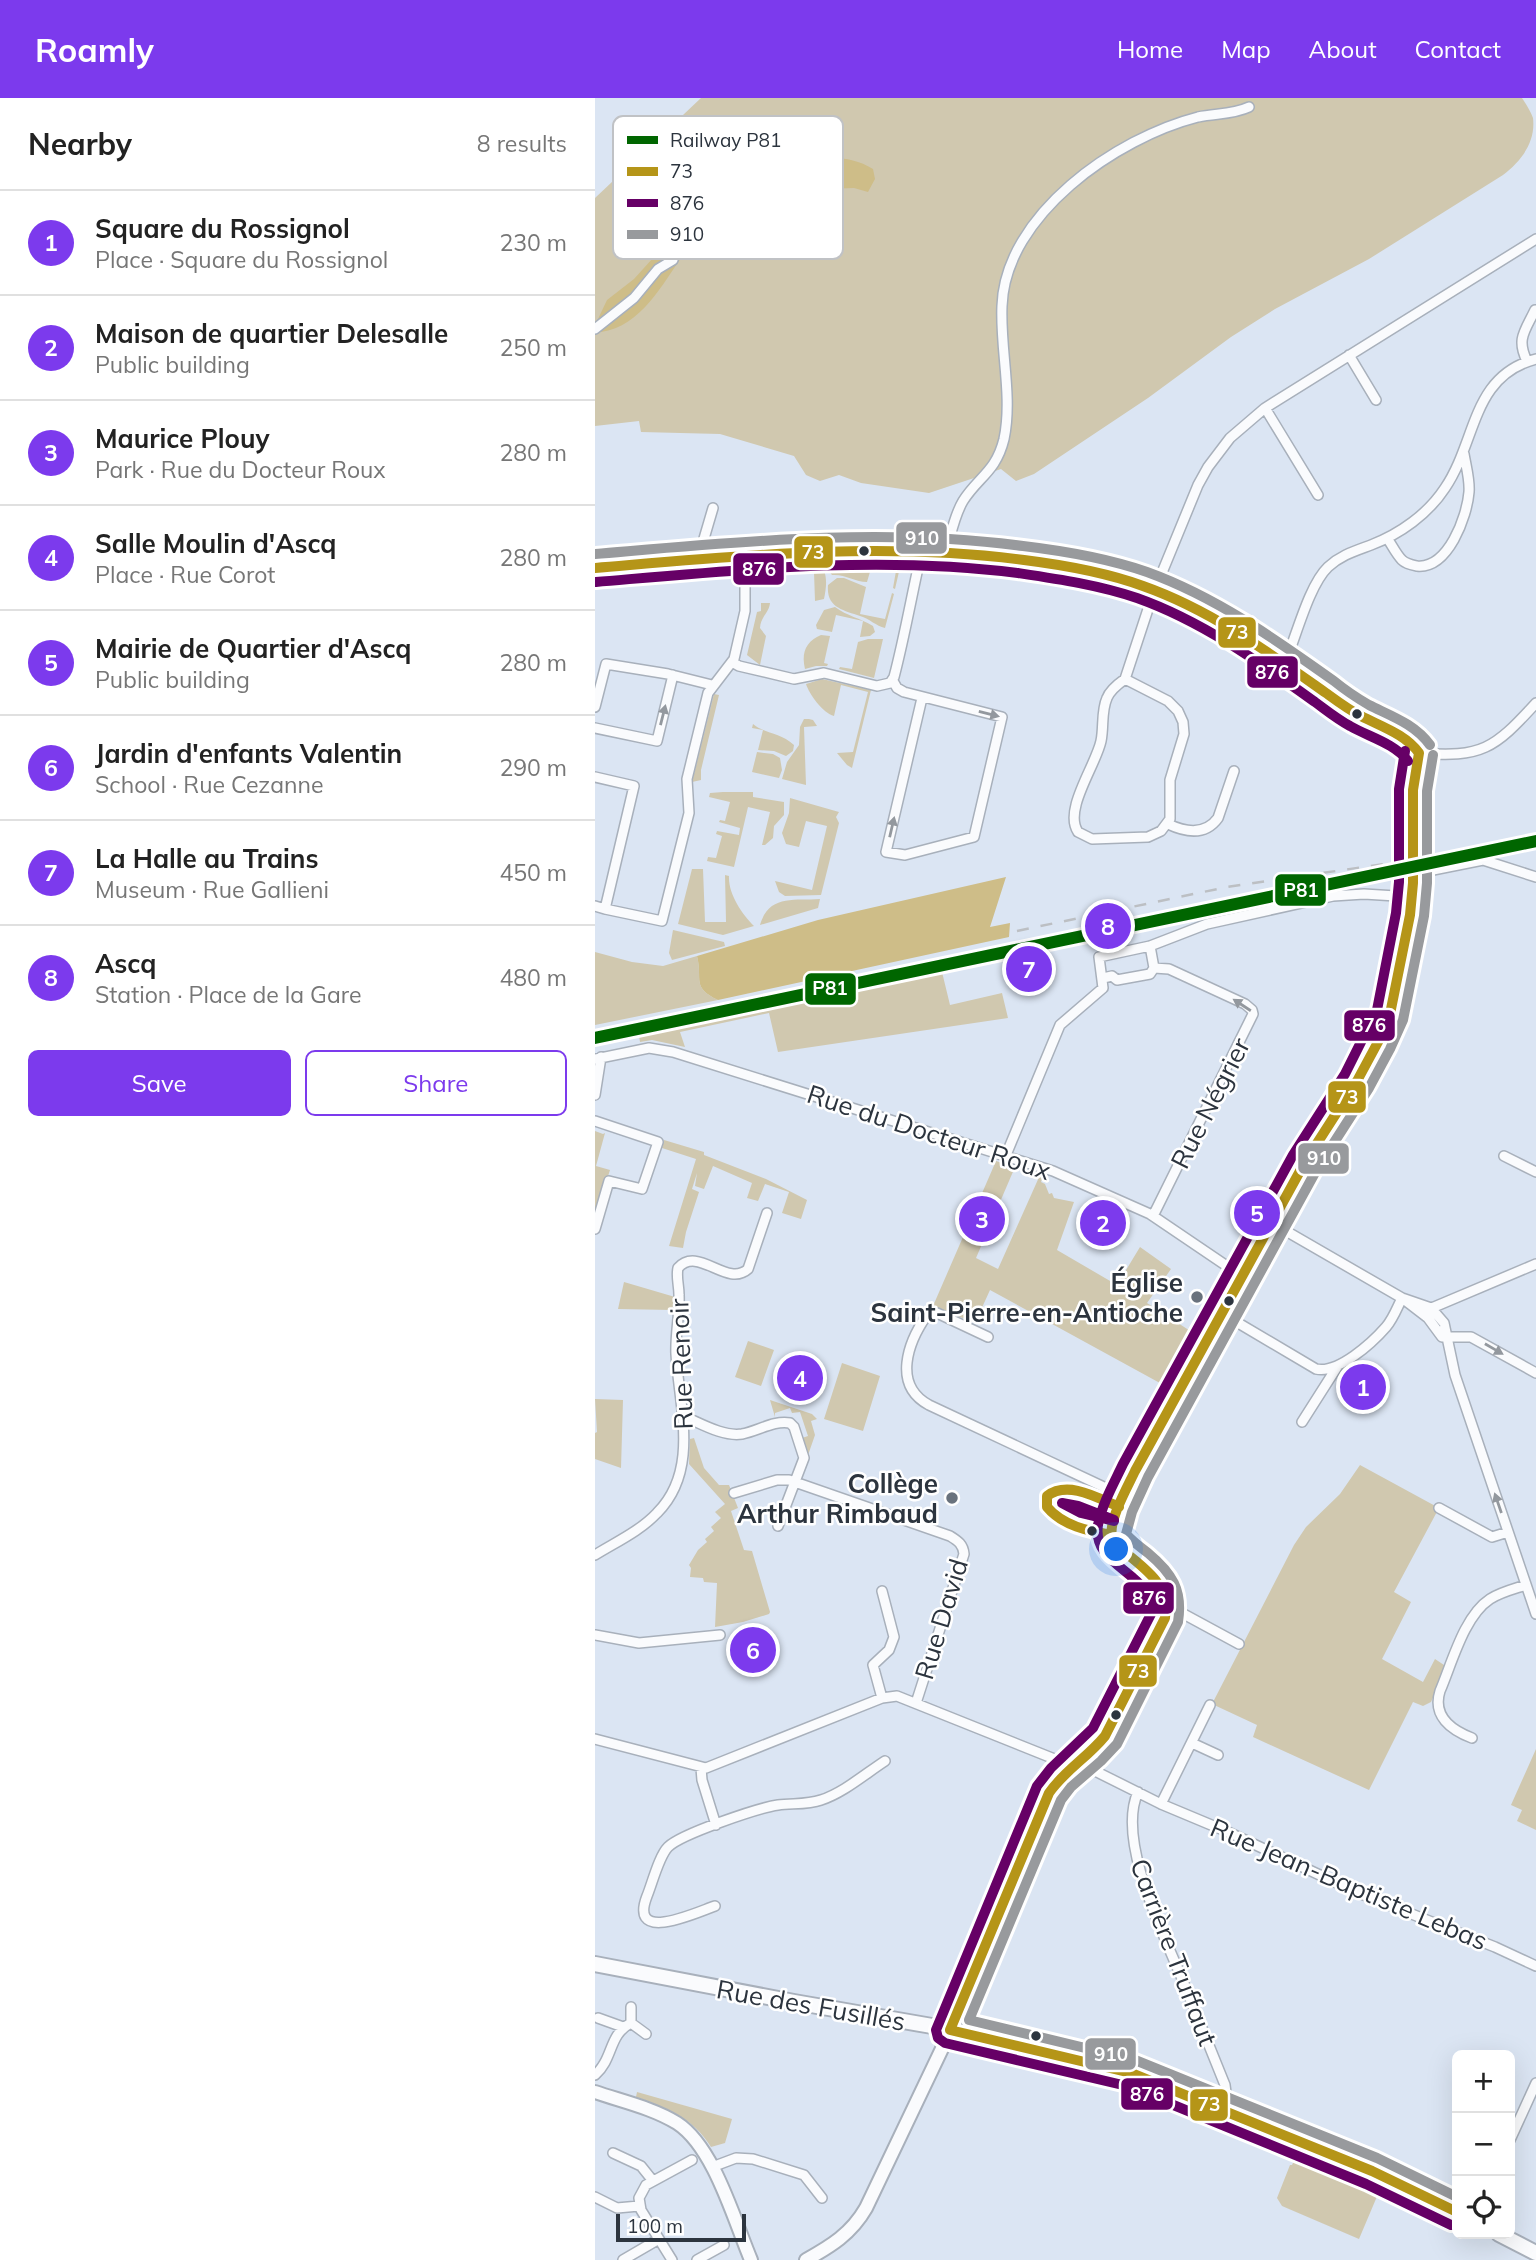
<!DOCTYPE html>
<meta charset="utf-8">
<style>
:root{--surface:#fff;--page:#f2f2f2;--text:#222;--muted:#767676;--line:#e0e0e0;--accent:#7c3aed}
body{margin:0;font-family:Mulish,sans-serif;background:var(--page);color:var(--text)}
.controls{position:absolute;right:21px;bottom:21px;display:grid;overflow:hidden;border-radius:10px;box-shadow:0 7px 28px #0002}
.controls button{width:63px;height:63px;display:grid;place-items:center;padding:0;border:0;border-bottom:2px solid var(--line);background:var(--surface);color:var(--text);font:35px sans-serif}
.scale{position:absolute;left:21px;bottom:18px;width:130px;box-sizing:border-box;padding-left:7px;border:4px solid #2c343e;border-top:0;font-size:19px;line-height:24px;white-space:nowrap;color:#2c343e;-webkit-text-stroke:5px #fff;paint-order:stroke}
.you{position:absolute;left:522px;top:1452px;width:24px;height:24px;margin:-18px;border:5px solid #fff;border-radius:50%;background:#1a73e8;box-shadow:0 0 0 10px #1a73e833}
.badge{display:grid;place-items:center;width:46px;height:46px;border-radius:50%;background:var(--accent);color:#fff;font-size:23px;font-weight:700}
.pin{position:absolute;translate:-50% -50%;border:4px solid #fff;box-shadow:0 2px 7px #0006}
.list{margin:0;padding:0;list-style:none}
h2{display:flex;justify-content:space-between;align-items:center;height:91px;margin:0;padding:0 28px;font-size:30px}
h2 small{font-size:23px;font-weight:400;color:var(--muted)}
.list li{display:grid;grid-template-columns:46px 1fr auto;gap:21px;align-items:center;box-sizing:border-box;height:105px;padding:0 28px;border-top:2px solid var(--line)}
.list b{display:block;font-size:26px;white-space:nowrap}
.list p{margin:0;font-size:23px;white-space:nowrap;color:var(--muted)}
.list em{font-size:23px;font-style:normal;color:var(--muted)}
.actions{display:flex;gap:14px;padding:21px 28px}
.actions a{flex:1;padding:16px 0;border:2px solid var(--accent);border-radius:10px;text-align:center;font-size:24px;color:var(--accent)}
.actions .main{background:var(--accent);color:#fff}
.icon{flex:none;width:38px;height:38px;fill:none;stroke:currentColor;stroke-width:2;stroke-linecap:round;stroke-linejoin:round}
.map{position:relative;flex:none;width:941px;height:2162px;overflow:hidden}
header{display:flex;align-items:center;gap:42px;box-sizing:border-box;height:98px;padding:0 35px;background:var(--accent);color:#fff}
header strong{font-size:33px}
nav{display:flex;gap:38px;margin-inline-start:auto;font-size:24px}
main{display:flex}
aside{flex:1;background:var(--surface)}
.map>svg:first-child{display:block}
.green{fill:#d0c8af}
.forest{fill:#cebd88}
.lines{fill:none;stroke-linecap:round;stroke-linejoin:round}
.street-casing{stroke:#a8b0bb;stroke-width:12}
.secondary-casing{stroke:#a8b0bb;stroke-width:16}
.primary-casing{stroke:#a8b0bb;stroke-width:18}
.street{stroke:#fafbfd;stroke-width:9}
.secondary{stroke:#fafbfd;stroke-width:12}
.primary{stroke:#fafbfd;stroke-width:14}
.rail{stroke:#bcbfc3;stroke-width:2.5;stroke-dasharray:12 12;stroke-linecap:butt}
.bus-1-casing{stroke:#fff;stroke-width:16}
.bus-2-casing{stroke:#fff;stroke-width:16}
.bus-3-casing{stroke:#fff;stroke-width:16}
.bus-1{stroke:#b59518;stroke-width:10}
.bus-2{stroke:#606;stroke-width:10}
.bus-3{stroke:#989a9d;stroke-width:10}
.rail-1-casing{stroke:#fff;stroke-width:18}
.rail-1{stroke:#060;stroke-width:12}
.oneway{fill:#93989e}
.bus-dot{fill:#2c343e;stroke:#fff;stroke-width:2.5}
.poi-dot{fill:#69727d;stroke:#fff;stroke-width:2.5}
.labels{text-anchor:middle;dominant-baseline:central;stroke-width:5;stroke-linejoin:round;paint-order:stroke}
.street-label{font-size:26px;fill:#2c343e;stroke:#fff}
.poi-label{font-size:26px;font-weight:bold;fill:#2c343e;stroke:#fff;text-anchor:end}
.key{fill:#fff;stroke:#c0c2c5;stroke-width:2}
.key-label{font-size:19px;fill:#2c343e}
.line-badge{stroke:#fff;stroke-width:2.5}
.badge-label{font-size:19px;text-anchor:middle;font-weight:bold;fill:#fff}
</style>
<header>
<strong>Roamly</strong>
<nav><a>Home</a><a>Map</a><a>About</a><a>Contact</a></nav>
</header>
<main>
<aside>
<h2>Nearby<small>8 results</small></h2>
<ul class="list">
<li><span class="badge">1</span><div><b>Square du Rossignol</b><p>Place · Square du Rossignol</p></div><em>230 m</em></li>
<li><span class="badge">2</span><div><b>Maison de quartier Delesalle</b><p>Public building</p></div><em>250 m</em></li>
<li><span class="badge">3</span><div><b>Maurice Plouy</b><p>Park · Rue du Docteur Roux</p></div><em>280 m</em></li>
<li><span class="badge">4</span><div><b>Salle Moulin d'Ascq</b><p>Place · Rue Corot</p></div><em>280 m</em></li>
<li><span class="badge">5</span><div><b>Mairie de Quartier d'Ascq</b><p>Public building</p></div><em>280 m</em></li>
<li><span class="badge">6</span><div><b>Jardin d'enfants Valentin</b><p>School · Rue Cezanne</p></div><em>290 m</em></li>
<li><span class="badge">7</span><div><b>La Halle au Trains</b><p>Museum · Rue Gallieni</p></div><em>450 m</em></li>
<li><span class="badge">8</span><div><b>Ascq</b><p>Station · Place de la Gare</p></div><em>480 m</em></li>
</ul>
<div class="actions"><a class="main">Save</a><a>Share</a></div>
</aside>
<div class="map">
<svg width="941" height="2162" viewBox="0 0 941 2162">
<rect width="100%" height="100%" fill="#dbe5f3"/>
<path class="green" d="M106 0H927C931 6 936 14 938 20 941 45 925 64 908 77L774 161 680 211 636 239 553 300 439 376 421 383 406 371 334 395 266 385 244 377 225 383 211 377 199 358 125 336 46 334 44 323 0 328V100Z
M293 462 306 465 300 491 298 490 301 473 277 467 272 484C260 484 250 476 237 477L234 473 235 463Z
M223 463C233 473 232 487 229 501L220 503 219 474H189L188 470 169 471V476H162V466Z
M242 480H249L271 489 265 516 290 521 297 495 299 496 290 530C281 528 275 521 265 518 249 512 231 510 233 487Z
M166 505H175C174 515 166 518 165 530L171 538 165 567 152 557 162 514 166 513Z
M240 509C252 518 265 520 278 528L280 534 275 538 265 539 268 523 241 517 237 534 222 531 221 527 229 512Z
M226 537 235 538 229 565 233 566 232 568H221L210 571C206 555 211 543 226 537Z
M273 541H288L279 580 244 571 245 569 257 571 263 544Z
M227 581 276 592 257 670 252 667 242 655 258 654 273 594 246 587 239 618C228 615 214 596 211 586Z
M119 596 124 597 106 672V682L97 684Z
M214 621 218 622 222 628 209 629 211 687 187 681 192 664 204 647 205 629 209 621Z
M158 626C170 636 185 634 199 647L198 653 191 658 179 653 163 652 168 632 157 630Z
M162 654 178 656 185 660 187 672 184 680 157 674Z
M128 694H158V699L189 704V717L179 728 178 740 170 747H167L175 714 153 709 139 769 112 763 113 759 121 760 127 738 121 736 122 733 144 737 145 730 124 724 125 722 130 723 135 704 114 699 115 695Z
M195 700 244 714 241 719 244 725 226 797 190 798 184 794 180 783 217 792 232 728 211 723 204 749 191 746 187 735 194 715Z
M97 771H108L110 824H131L130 777 134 778C133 796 147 816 159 828L128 837 83 826Z
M225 801 223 810 165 827C174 796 199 803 225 801Z
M78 832 129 844 130 848 77 862 74 855Z
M0 854 37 864 68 868 102 858C108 882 96 889 123 902L0 927Z
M347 874 355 907 407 895 413 920 183 954 174 915 85 934 90 949 57 942 45 944 44 938Z
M0 1033 8 1036 10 1035 1 1068 15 1072 0 1118Z
M69 1042 109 1054V1057L171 1081 212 1102 206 1121 187 1115 194 1094 170 1086 163 1103 152 1100 157 1085 118 1068 109 1091 100 1088 102 1075 97 1091 104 1094 91 1134 88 1150 74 1148 101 1061 67 1050Z
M401 1063 420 1069 381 1160 403 1171 445 1077 448 1078 446 1084 450 1086 454 1096 457 1095 459 1100 479 1104 462 1152 522 1187 545 1149 576 1171 552 1205 603 1238 574 1290 395 1192 380 1225 338 1208Z
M29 1184 80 1199 77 1212 23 1211Z
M153 1243 179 1252 166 1288 140 1279Z
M247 1265 285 1278 268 1333 229 1321Z
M0 1301 28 1302 26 1370 0 1361V1335L2 1334Z
M175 1302 217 1316 222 1321 216 1323 220 1337 212 1360 207 1340 213 1338 205 1314 197 1315 195 1310 180 1315V1319Z
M99 1340 109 1370 124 1387H134L143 1410 136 1413 149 1452 157 1453 175 1514 174 1516 148 1524 120 1529 122 1485 109 1484 108 1480 95 1479 96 1470 94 1467 103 1452 112 1444 110 1441 119 1433 116 1429 126 1420 120 1414 130 1406 94 1366 95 1341Z
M765 1367 844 1410 799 1494 816 1504 787 1561 828 1584 840 1561 852 1569 836 1604 828 1608 818 1604 774 1692 658 1639 662 1627 617 1606 699 1447 711 1429 745 1396Z
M941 1651V1732L922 1723 927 1712 916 1707Z
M42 1994 137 2021 130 2045 116 2049C98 2020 73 2010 41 1999Z
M704 2052 786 2089 764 2141 687 2108 682 2100 695 2067H697Z"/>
<path class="forest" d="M230 60C248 59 263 62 278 71L280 81 273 94 259 90 231 91 180 132 89 156C67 186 47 228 6 234L2 223 12 202 39 181 76 140 110 119 167 106 189 96 215 66Z
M411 779 395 829 415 825 414 839 123 902C96 889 108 882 102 858L223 822Z"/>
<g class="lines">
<defs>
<path id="street" d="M0 231 39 200 63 171 78 162
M754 257 781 302
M932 263C921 241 930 233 940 212
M670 310 723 397
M792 440C797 447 801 456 807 462 811 466 817 467 822 468 853 471 872 419 874 394 875 382 871 368 869 356
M351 453C356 437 359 418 368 403 383 379 401 374 409 341 418 298 405 252 407 208 410 117 521 40 603 19 621 15 637 17 654 9
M103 461 118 410
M137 564 144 568 199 581 229 575 282 588 295 585 299 579C310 537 317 495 327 452
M690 565C701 539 714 487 733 469 746 457 760 453 776 447 805 436 833 416 850 390 882 343 876 278 941 261
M530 581 573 603 583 613 588 624 589 636 575 682V721L566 733 553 739 497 741 483 734C468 712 501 667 506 643 509 629 506 613 512 600 515 592 523 586 530 581L557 499 603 387 613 369 635 340 670 310 941 141
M298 583 302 590 309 594 407 619 379 739 310 757 291 754 327 600
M0 609 11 566 73 576 117 587
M0 630 62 643 78 577
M824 655C887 660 899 651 941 605
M0 679 39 688 10 811 0 808
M573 726C590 734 610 738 623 720L639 673
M818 776 888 762 941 779
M10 811 67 823 94 715 92 681 113 595 139 561 150 513V458
M508 880 517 878 522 882 555 876 559 870 555 848
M0 961 54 950 78 954 458 1073 555 1116 648 1179
M0 997 6 959
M0 1023 63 1044 47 1091 14 1083 0 1131
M411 1057 465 927 508 890 504 859 555 848 612 826 738 798 769 796 817 799
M909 1058 941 1074
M558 1118 658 916 657 912 650 906 574 871 559 870
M677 1125 807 1200 833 1220 847 1239H876L941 1275
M807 1200 836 1210 849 1225 860 1277 941 1516
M832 1212 941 1166
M628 1216 721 1271C743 1276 777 1245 791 1229 798 1221 802 1210 807 1200
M393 1239 342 1215 335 1214 332 1217C313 1244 297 1287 334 1307L528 1398
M88 1318C105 1325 128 1339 147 1336 163 1333 179 1322 195 1325L199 1329 209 1360 183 1428
M707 1324 742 1269
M139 1395 182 1382H194L355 1438C363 1443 368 1446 369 1456L321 1605
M844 1410 897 1439 913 1434
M0 1457C21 1444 45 1433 62 1415 105 1372 84 1309 81 1256 80 1236 85 1216 84 1197 84 1187 81 1179 83 1170 103 1147 132 1190 153 1171L172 1115
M572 1507 644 1546
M0 1537 44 1545 125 1537
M287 1600 278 1567 294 1552 299 1539 287 1493
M877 1640C856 1632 837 1618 845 1593 857 1565 869 1518 895 1501 906 1494 919 1491 931 1487
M0 1641 111 1670 287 1600 302 1598 477 1668
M597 1645 623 1657
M489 1659 502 1674 566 1706 633 1734 761 1794 900 1849 941 1868
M106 1670 107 1682 121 1727
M543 1694C521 1742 569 1837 588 1883 602 1917 616 1952 630 1987L632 2002 628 2013
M566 1706 615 1607
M120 1808C102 1814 33 1847 52 1798 57 1786 64 1758 73 1749 86 1736 163 1710 183 1707 197 1705 212 1707 226 1702 248 1695 270 1676 290 1663
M3 1920 28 1929
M36 1925 51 1936
M0 1977C19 1960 13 1937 36 1925V1909
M915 2042 941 1985
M18 2055 46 2068 58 2083
M117 2069 141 2060 158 2061 209 2077 227 2100
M0 2099 22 2110 44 2108
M28 2162 64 2141
M77 2162 46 2112 44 2100 51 2087 97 2062
M102 2162 129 2147"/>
<path id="secondary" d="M0 470C151 458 303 440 453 465 489 471 526 478 560 492 622 516 678 557 732 596 742 603 752 610 762 616 779 626 815 638 824 655L818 692V785L815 817 795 916 783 944 762 983 710 1064 540 1373 521 1417 517 1434 519 1444C538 1470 580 1481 570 1520L510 1638C494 1661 468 1671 454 1695L364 1915 271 2110C256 2136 236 2148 211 2162
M0 1994C26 2003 58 2010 82 2025 119 2049 139 2122 156 2162"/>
<path id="primary" d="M0 1866 199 1904 337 1928 523 1971 777 2073 862 2114
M904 2136 941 2155"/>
</defs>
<use href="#street" class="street-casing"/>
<use href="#secondary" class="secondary-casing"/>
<use href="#primary" class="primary-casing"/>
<use href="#street" class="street"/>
<use href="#secondary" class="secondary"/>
<use href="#primary" class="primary"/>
<path class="rail" d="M422 833 632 789 857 756"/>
<defs>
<path id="bus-1" d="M0 470C143 458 286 443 429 462 469 467 510 474 548 488 616 512 673 554 731 595 742 603 754 612 766 618 787 629 810 636 824 655
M517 1437C493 1433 468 1428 452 1409V1398C473 1382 503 1400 524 1409
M355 1932 454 1695C469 1673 493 1659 510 1638L570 1520C574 1487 554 1474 531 1455 525 1451 519 1446 517 1439 513 1423 533 1388 540 1373L710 1064 762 983 783 944 795 916 815 817 818 785V692L824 655
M355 1932 536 1975 777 2073 862 2114"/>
<path id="bus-2" d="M1 484C141 472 283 457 423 475 463 481 504 487 542 500 607 523 664 564 720 604 731 612 742 621 755 628 774 639 799 645 813 663
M810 653 804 691V784L801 815 782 912 750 976 698 1057 528 1366C519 1385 507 1406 503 1427 496 1470 561 1475 556 1516L498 1630 456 1670 442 1688 341 1932 343 1940 350 1945 532 1988 771 2086 856 2127
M519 1422 483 1408 467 1405 486 1415 519 1423"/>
<path id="bus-3" d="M0 456C142 444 286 429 428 448 470 453 512 460 552 474 621 499 680 541 739 583 750 592 762 600 774 607 796 618 820 626 835 647
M838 657 832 693V785L829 818 808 922 795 951 774 990 722 1071 553 1379 537 1414 531 1436C537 1443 545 1449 553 1455 577 1475 588 1492 583 1524L522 1646 506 1663 476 1689 466 1702 374 1922 540 1962 782 2060 862 2099"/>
</defs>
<use href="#bus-1" class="bus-1-casing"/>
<use href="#bus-2" class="bus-2-casing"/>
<use href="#bus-3" class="bus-3-casing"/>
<use href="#bus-1" class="bus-1"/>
<use href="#bus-2" class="bus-2"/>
<use href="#bus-3" class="bus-3"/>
<defs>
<path id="rail-1" d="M0 940 941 743"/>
</defs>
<use href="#rail-1" class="rail-1-casing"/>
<use href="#rail-1" class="rail-1"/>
</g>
<defs><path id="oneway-solid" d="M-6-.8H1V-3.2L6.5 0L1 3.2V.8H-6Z" transform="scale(1.75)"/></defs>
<g class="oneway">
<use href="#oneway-solid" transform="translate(394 616) rotate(14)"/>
<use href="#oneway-solid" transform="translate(68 617) rotate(-76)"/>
<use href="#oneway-solid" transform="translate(297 729) rotate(-77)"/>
<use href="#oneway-solid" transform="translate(647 907) rotate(-147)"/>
<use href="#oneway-solid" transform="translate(899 1251) rotate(30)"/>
<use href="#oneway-solid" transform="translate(903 1405) rotate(-109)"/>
</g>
<g class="bus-dot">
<circle cx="269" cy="453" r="6"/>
<circle cx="762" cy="616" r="6"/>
<circle cx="634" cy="1203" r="6"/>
<circle cx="497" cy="1433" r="6"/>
<circle cx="521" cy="1617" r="6"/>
<circle cx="441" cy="1938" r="6"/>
</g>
<g class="poi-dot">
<circle cx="602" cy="1199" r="7"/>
<circle cx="357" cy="1400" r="7"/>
</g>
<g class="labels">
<g class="street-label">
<text transform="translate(615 1005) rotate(-63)">Rue Négrier</text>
<text transform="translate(334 1034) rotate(18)">Rue du Docteur Roux</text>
<text transform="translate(86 1266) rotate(-92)">Rue Renoir</text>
<text transform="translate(346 1521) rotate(-73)">Rue David</text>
<text transform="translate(754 1786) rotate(23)">Rue Jean-Baptiste Lebas</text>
<text transform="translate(579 1854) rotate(69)">Carrière Truffaut</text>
<text transform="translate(216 1907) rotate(10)">Rue des Fusillés</text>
</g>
<g class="poi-label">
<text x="588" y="1184">Église<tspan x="588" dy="30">Saint-Pierre-en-Antioche</tspan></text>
<text x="343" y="1385">Collège<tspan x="343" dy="30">Arthur Rimbaud</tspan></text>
</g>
</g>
<rect x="18" y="18" width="230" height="143" rx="10" class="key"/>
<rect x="32" y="38" width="31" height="8" fill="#060"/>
<rect x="32" y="69" width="31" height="9" fill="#b59518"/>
<rect x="32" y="101" width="31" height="8" fill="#606"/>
<rect x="32" y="132" width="31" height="9" fill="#989a9d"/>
<g class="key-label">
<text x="75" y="49">Railway P81</text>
<text x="75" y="80">73</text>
<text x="75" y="112">876</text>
<text x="75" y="143">910</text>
</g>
<g class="line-badge">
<rect x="300" y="423" width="53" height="34" rx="7" fill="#989a9d"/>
<rect x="198" y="437" width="41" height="34" rx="7" fill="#b59518"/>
<rect x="137" y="454" width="53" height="34" rx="7" fill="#606"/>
<rect x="622" y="518" width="40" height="33" rx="7" fill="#b59518"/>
<rect x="651" y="557" width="53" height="34" rx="7" fill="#606"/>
<rect x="679" y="775" width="53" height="34" rx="7" fill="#060"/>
<rect x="209" y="874" width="53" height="34" rx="7" fill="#060"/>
<rect x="748" y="911" width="53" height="33" rx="7" fill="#606"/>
<rect x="732" y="982" width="40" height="34" rx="7" fill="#b59518"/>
<rect x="702" y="1044" width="53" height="33" rx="7" fill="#989a9d"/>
<rect x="527" y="1483" width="53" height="34" rx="7" fill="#606"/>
<rect x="523" y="1556" width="40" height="34" rx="7" fill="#b59518"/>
<rect x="489" y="1939" width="53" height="34" rx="7" fill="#989a9d"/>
<rect x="525" y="1979" width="54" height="34" rx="7" fill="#606"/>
<rect x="594" y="1990" width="40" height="34" rx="7" fill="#b59518"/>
</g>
<g class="badge-label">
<text x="327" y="447">910</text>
<text x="218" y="461">73</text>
<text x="164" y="478">876</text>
<text x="642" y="541">73</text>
<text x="677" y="581">876</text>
<text x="706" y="799">P81</text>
<text x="235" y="897">P81</text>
<text x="774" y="934">876</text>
<text x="752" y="1006">73</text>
<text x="729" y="1067">910</text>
<text x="554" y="1507">876</text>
<text x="543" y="1580">73</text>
<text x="516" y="1963">910</text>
<text x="552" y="2003">876</text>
<text x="614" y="2013">73</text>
</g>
</svg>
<div class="controls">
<button>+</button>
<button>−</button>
<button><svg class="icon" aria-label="locate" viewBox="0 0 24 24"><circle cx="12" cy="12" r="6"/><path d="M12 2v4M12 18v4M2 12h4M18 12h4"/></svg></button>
</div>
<div class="scale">100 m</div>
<div class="you"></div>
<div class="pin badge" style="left:768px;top:1289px">1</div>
<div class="pin badge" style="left:508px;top:1125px">2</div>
<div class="pin badge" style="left:387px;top:1121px">3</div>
<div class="pin badge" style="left:205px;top:1280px">4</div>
<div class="pin badge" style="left:662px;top:1115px">5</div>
<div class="pin badge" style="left:158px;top:1552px">6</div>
<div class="pin badge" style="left:434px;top:871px">7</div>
<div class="pin badge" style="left:513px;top:828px">8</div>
</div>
</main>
